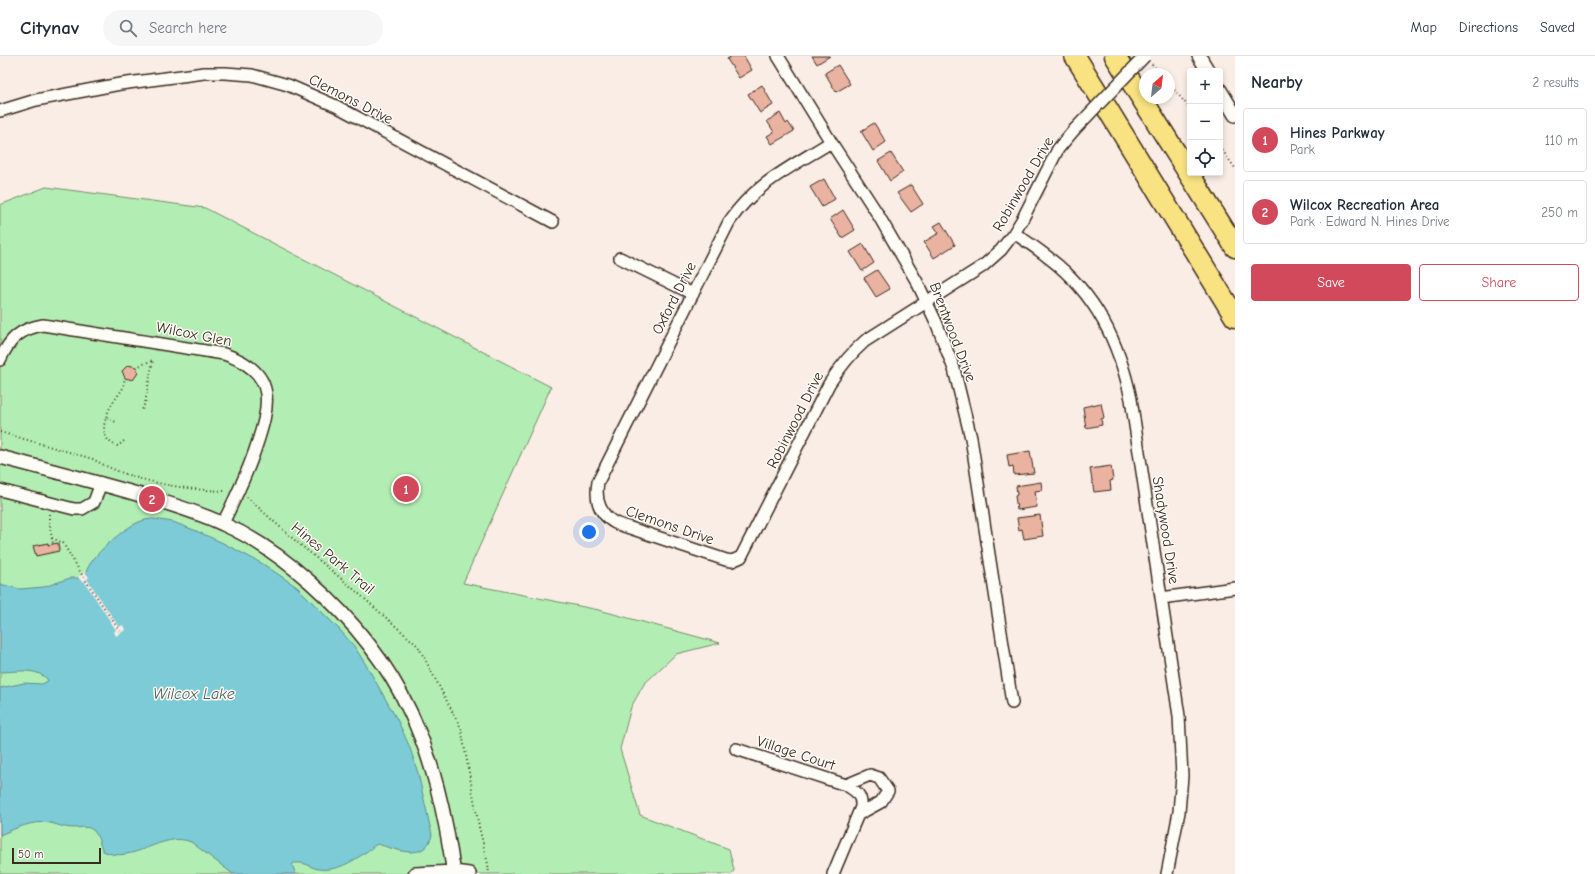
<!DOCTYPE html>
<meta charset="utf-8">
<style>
:root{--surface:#fff;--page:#f6f6f7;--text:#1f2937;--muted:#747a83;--line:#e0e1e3;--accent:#d1495b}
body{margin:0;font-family:"Comic Neue",sans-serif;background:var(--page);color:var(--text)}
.controls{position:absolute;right:12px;top:12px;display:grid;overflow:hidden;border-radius:4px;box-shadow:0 2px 6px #0003}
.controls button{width:36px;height:36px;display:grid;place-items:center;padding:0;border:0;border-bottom:1px solid var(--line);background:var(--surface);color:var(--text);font:20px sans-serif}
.compass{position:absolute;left:1139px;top:12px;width:36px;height:36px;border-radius:50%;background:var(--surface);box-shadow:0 2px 6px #0003;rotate:28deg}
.scale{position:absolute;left:12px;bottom:10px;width:89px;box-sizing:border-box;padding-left:4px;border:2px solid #3b2a1e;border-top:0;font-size:11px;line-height:14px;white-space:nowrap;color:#3b2a1e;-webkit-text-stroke:3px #fdfcf7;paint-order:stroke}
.you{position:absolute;left:589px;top:476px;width:14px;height:14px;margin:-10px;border:3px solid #fff;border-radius:50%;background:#1a73e8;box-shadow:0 0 0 6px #1a73e833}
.badge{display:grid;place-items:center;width:26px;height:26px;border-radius:50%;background:var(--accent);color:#fff;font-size:13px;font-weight:700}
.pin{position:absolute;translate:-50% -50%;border:2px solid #fff;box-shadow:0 1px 4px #0006}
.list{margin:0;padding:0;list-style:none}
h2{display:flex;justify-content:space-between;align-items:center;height:52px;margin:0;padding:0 16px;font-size:17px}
h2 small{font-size:13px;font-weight:400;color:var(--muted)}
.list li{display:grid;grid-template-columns:26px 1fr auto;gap:12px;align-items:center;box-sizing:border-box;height:64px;margin:0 8px 8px;padding:0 8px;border:1px solid var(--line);border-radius:4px}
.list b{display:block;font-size:15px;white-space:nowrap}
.list p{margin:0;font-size:13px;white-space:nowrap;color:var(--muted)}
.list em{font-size:13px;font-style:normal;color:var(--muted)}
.actions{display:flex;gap:8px;padding:12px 16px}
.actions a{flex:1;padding:9px 0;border:1px solid var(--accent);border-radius:4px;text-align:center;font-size:14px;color:var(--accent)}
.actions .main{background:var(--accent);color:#fff}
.icon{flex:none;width:22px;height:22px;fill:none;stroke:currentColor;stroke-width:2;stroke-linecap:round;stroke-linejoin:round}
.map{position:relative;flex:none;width:1235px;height:818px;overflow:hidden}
header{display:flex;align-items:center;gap:24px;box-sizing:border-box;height:56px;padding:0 20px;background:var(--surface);border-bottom:1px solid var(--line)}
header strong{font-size:19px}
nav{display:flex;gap:22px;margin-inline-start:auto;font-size:14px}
.search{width:280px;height:36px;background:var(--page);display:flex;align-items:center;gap:10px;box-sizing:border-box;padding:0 14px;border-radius:22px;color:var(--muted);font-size:15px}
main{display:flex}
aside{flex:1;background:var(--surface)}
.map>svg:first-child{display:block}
.green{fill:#b2eeb3;stroke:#768c68}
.water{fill:#7ccbd7;stroke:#628b8d}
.pier{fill:#f9ede6}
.building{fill:#eab2a0;stroke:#3b2a1e}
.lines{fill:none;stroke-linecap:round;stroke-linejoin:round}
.minor-casing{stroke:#3b2a1e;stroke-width:14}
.tertiary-casing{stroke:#3b2a1e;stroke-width:16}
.motorway-casing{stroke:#3b2a1e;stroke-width:23}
.path{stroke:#3b2a1e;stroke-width:2;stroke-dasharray:1 3;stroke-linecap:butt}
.minor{stroke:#fdfcf7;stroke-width:11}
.tertiary{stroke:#fdfcf7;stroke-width:13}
.motorway{stroke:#f8e281;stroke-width:20}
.minor-bridge-casing{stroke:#3b2a1e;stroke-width:14;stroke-linecap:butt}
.minor-bridge{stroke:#fdfcf7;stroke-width:11}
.labels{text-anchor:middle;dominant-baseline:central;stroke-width:3;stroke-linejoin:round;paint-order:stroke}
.street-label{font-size:15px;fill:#3b2a1e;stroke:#fdfcf7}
.water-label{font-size:16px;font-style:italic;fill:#4e5a56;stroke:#fdfcf7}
</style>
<header>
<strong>Citynav</strong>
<div class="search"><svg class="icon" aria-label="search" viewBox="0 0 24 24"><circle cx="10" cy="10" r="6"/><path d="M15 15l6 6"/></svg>Search here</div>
<nav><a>Map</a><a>Directions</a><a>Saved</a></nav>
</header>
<main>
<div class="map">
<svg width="1235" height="818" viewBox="0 0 1235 818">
<rect width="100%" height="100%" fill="#f9ede6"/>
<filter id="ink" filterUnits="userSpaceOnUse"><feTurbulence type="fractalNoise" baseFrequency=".025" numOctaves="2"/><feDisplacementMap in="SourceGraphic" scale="8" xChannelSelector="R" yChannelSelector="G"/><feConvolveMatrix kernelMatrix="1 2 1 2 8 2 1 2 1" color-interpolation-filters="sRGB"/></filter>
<g filter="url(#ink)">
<path class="green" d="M46 131 205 152 551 331 463 527 599 554 720 587 676 598 644 628 631 651 620 693 640 759 729 793 734 814 732 818H0V149Z"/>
<path class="water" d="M154 463 173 466 194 474 223 487 263 508 297 531 339 573 354 590 368 612 399 667 410 692 418 717 432 779C425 807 396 793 377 788 359 801 341 816 318 813 308 811 308 806 294 807L292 809 296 818H233L191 786C163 774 132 810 103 795 99 788 99 780 94 775 88 769 80 772 73 772 65 772 58 769 51 767 33 764 16 772 0 779V632L24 627 42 628 48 625 47 623C35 611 16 616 0 616V528L20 533 44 531 70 522H79L86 517C89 501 124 472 139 466 143 464 149 463 154 463Z"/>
<path class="pier" d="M85 516 89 521 87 523 119 571 123 569 125 574 116 580 114 576 116 574 84 525 82 526 78 521Z"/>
<path class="building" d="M732 0H744L752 14 739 22 727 3Z
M812 0H830L817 8Z
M838 9 850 28 836 36 825 17Z
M762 29 773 49 760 57 748 38Z
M780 57 786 68 788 66 794 75 772 88 767 80 774 76 767 65Z
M874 67 886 86 873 95 861 75Z
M891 97 903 116 890 125 878 105Z
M824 123 835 143 822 151 810 131Z
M911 129 923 148 911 156 897 137Z
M843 154 855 174 842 182 830 163Z
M941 166 955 189 934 202 924 186 939 177 934 170Z
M863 188 874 207 862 215 850 196Z
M877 214 890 233 876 241 864 222Z
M128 309 136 311 138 317 133 324 125 322 122 315Z
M1101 347 1104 362 1101 363 1102 369 1086 372 1083 351Z
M1030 395 1034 417 1014 419 1013 410 1009 411 1007 399Z
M1111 410 1113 424 1110 425 1111 434 1094 436 1090 413Z
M1041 426 1042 434 1035 435 1037 451 1017 454 1015 440 1017 439 1016 430Z
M1040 459 1043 480 1024 483 1022 473 1019 474 1017 462Z
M48 487V489L58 487 59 495 36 500 33 490Z"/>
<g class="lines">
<defs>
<path id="minor" d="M778 0 831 86 877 157 917 226 936 266 954 313 971 382 1012 647
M0 55 36 44 120 28 204 17H225L252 19 288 29 336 50 553 166
M831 86C793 110 754 128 729 166L598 426C595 443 599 458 615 467L726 504 732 505 741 501 829 328C840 311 850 298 865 285L983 210 1001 194 1014 177 1022 164 1058 93 1074 74
M1014 177C1026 185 1038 193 1049 202 1096 238 1119 286 1131 343L1179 660 1182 720 1179 756 1167 818
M620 202 693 238
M0 304C10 282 20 273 43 269L224 298C279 316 270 350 255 394 246 420 235 443 223 467
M0 434 74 453H82L94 446 101 427
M1161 542 1235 532
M736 693 846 729C856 735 862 739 861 751L833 818
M846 729 870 719 879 722 888 735 881 746 859 758"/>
<path id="tertiary" d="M1199 0 1208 15
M1220 34 1235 59
M0 401C46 413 92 425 137 438 166 447 196 455 223 468 255 482 284 503 310 526 405 610 436 695 454 818
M415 818 454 816 469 818"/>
<path id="motorway" d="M1075 0 1235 261
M1115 0 1235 191"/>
</defs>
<use href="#minor" class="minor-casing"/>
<use href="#tertiary" class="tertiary-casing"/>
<use href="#motorway" class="motorway-casing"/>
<path class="path" d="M1152 8 1160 18
M1169 28 1190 52
M1220 91 1235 112
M136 311 153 304 145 347 141 356
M107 362 116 366
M0 376 93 403C130 425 183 434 226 435
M124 385 118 390C97 384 104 362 112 348 116 342 120 337 123 332 124 329 124 325 125 322
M247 441 291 481 349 529 418 590 461 672 479 771 488 808 489 818
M49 458V465L53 488
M52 482 63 487 82 519 121 577"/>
<use href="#minor" class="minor"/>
<use href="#tertiary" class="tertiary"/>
<use href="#motorway" class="motorway"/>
<defs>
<path id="minor-bridge" d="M1074 74 1145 0"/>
</defs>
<use href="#minor-bridge" class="minor-bridge-casing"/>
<use href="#minor-bridge" class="minor-bridge"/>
</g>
</g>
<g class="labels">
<g class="street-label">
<text transform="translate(351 43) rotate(27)">Clemons Drive</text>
<text transform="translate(1023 128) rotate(-60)">Robinwood Drive</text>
<text transform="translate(674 242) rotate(-63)">Oxford Drive</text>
<text transform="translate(953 276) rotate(69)">Brentwood Drive</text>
<text transform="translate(194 278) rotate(11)">Wilcox Glen</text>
<text transform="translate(795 364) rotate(-63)">Robinwood Drive</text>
<text transform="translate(670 469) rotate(19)">Clemons Drive</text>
<text transform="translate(1166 474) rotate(81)">Shadywood Drive</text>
<text transform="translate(333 502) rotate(40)">Hines Park Trail</text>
<text transform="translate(796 697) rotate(18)">Village Court</text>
</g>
<g class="water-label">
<text x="194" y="638">Wilcox Lake</text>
</g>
</g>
</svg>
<div class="controls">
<button>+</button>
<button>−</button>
<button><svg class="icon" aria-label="locate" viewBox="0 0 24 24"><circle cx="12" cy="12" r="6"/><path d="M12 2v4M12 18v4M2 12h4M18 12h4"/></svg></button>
</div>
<svg class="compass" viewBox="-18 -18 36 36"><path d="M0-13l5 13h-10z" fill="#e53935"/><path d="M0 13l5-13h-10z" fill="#747a83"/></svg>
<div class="scale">50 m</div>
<div class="you"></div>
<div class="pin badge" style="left:406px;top:433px">1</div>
<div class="pin badge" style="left:152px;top:443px">2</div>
</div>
<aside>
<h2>Nearby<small>2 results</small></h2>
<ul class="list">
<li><span class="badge">1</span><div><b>Hines Parkway</b><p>Park</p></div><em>110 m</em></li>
<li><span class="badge">2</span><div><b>Wilcox Recreation Area</b><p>Park · Edward N. Hines Drive</p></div><em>250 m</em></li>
</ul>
<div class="actions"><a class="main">Save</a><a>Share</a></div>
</aside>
</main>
